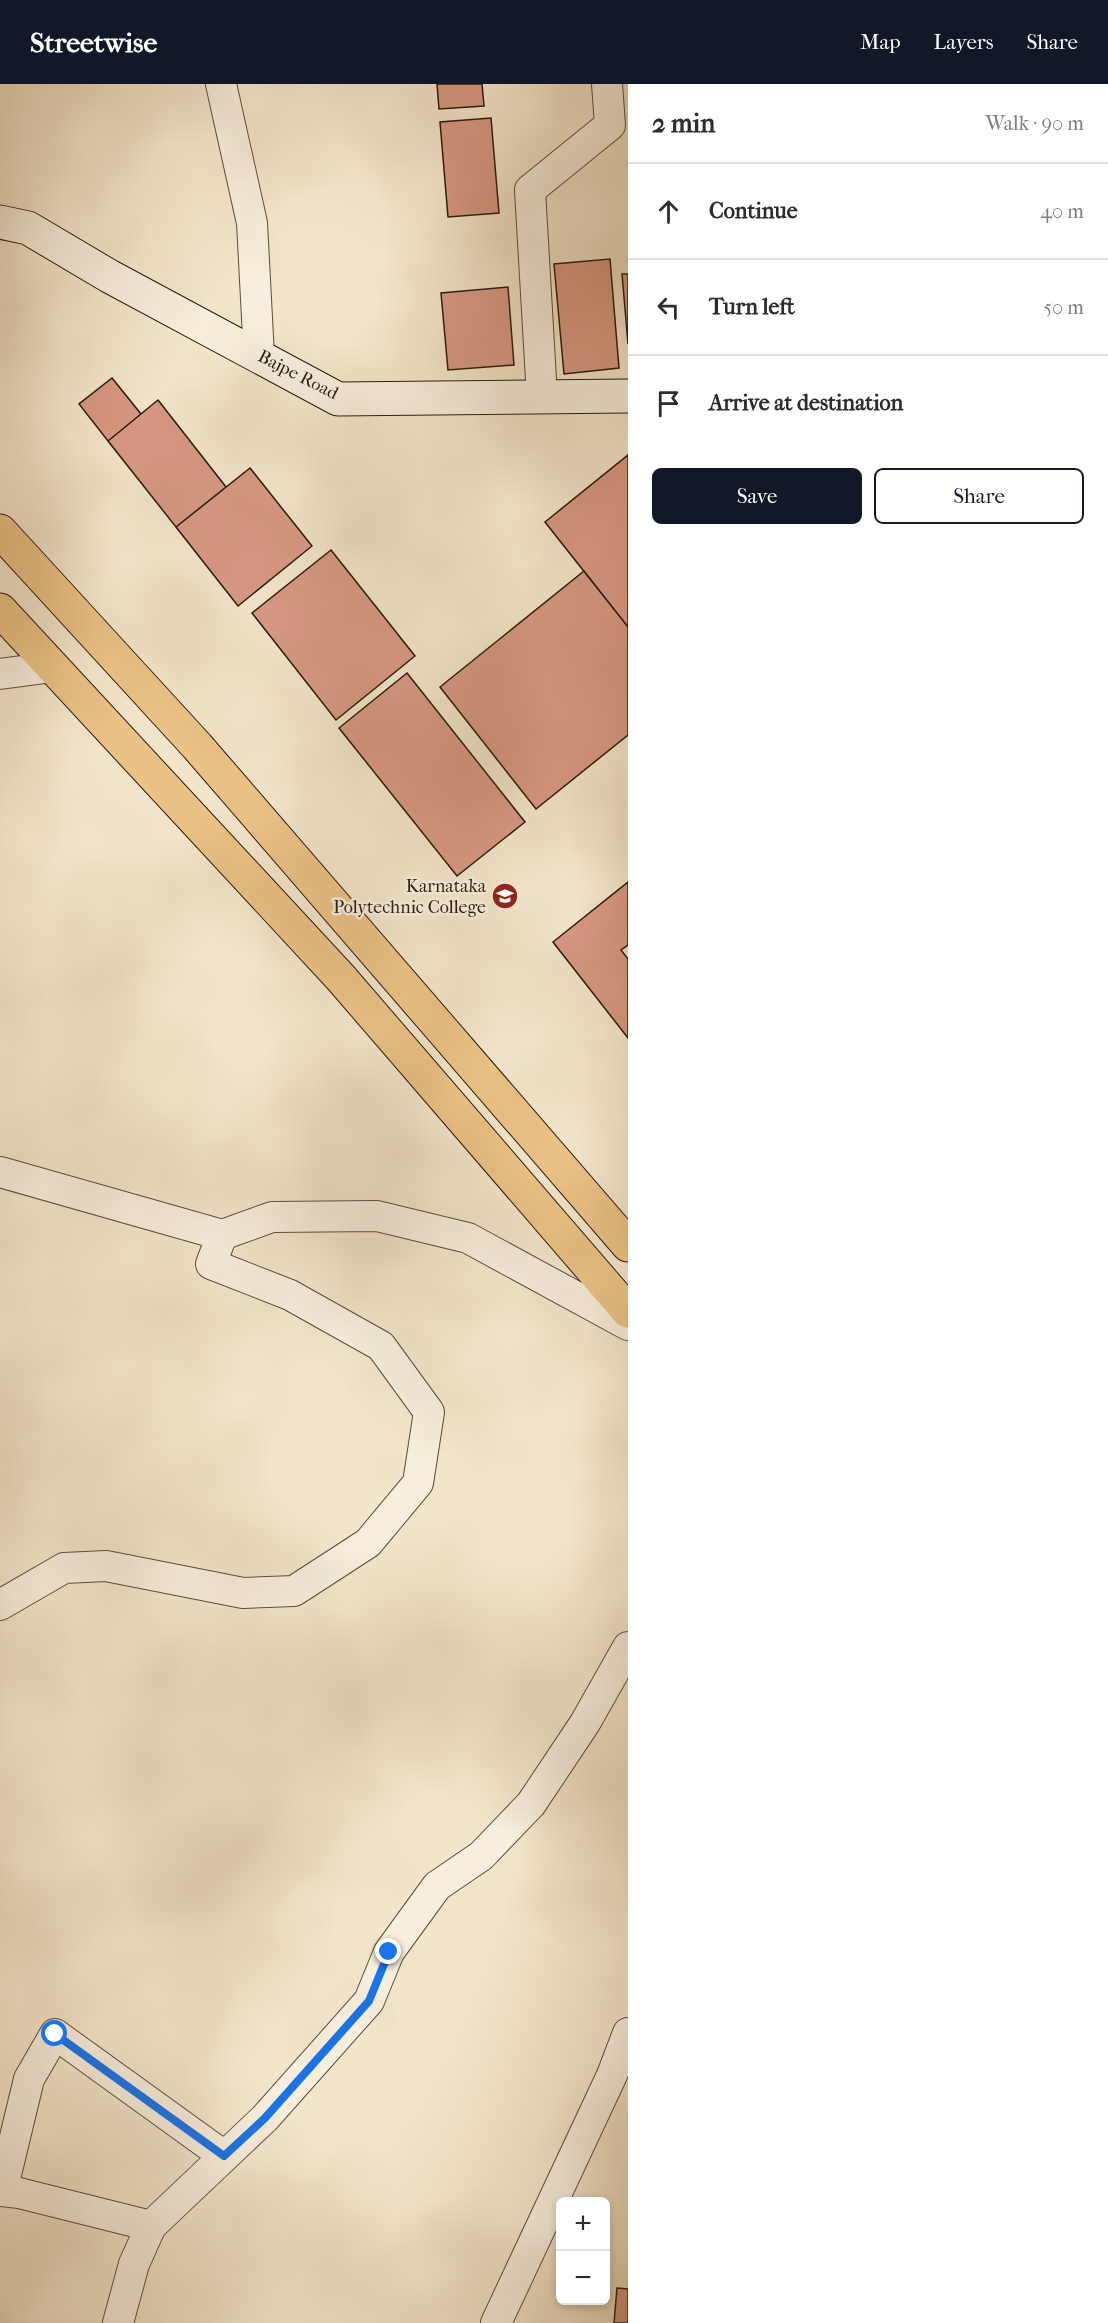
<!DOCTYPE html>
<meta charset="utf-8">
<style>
:root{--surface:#fff;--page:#f7f7f7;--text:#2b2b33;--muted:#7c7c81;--line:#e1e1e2;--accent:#111827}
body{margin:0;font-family:"IM FELL French Canon",serif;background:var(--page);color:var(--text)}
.controls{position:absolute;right:18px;bottom:18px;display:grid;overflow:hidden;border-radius:9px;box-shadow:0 3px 9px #0003}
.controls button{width:54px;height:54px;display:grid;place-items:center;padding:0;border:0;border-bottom:2px solid var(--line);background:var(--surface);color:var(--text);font:30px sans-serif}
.stop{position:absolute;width:18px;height:18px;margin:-14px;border:4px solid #1a73e8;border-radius:50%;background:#fff}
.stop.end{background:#1a73e8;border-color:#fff;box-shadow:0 2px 6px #0008}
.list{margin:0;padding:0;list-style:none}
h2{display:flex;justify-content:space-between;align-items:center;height:78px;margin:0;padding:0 24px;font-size:26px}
h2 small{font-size:20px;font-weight:400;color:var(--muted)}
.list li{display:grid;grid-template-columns:39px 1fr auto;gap:18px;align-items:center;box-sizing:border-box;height:96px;padding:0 24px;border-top:2px solid var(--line)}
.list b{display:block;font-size:22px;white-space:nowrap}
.list em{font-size:20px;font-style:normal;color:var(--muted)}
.actions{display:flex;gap:12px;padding:18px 24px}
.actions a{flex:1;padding:14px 0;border:2px solid var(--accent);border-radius:9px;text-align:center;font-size:21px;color:var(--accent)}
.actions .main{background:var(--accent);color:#fff}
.icon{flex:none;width:33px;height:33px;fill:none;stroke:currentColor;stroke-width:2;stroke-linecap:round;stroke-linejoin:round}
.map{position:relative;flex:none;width:628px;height:2239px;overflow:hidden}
header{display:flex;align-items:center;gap:36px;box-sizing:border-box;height:84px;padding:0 30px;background:var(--accent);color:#fff}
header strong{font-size:28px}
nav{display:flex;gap:33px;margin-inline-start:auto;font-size:21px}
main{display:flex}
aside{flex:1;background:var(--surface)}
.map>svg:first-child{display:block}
.building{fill:#d79883;stroke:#2a190f;stroke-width:1.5}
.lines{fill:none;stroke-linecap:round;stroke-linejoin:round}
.street-casing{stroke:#5c4c3e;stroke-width:32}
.secondary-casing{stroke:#2a190f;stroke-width:35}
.primary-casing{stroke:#2a190f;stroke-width:35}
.street{stroke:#f7eedd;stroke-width:30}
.secondary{stroke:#f7eedd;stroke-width:33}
.primary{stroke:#eac285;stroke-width:33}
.route{stroke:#1a73e8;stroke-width:8}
.labels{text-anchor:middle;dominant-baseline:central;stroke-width:5;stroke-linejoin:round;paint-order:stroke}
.street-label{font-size:18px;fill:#2a190f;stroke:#f7eedd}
.poi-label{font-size:18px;fill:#2a190f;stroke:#f7eedd;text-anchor:end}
</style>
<header>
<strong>Streetwise</strong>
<nav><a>Map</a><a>Layers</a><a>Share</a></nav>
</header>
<main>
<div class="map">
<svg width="628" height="2239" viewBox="0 0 628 2239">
<rect width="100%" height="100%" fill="#f3e5ca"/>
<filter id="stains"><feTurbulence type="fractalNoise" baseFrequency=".00333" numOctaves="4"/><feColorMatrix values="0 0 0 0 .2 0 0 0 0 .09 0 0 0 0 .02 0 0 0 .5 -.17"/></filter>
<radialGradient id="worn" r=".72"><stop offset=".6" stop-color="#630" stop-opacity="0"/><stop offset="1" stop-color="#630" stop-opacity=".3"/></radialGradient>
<path class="building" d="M437 0H482L484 22 439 25Z
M491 34 499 129 448 133 440 38Z
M610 175 619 284 564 290 554 180Z
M622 190H628V260Z
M508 203 514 281 448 286 441 209Z
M112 294 141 330 108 357 79 320Z
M158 316 226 403 176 443 108 357Z
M628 371V543L545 438Z
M250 384 312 462 238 522 176 443Z
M331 466 415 572 336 636 252 529Z
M584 487 628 543V651L536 725 440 603Z
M407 589 525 738 457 792 339 644Z
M628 798V861L621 866 628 875V954L553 858Z
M617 2204 628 2205V2239H614Z"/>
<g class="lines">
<defs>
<path id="street" d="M221 0 252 139 259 272
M542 313 530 106 610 41 607 0
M0 590 53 583
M0 1088 222 1151
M0 1521 64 1484 106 1482 243 1509 294 1507 368 1459 418 1399 429 1328 381 1262 290 1211 211 1180 222 1151 272 1133 377 1132 468 1154 628 1241
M0 2107 19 2109 151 2142
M2 2107 29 1995 55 1950 224 2072
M118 2239 134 2180 151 2142 265 2034 369 1917 389 1868 437 1802 481 1772 531 1720 585 1639 628 1563
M496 2239 612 1991 628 1949"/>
<path id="secondary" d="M0 138 28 144 109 192 338 315 628 312"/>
<path id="primary" d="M0 447 197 662 628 1161
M0 526 341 894 628 1227"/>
</defs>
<use href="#street" class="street-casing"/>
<use href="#secondary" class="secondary-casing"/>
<use href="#primary" class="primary-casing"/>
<use href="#street" class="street"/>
<use href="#secondary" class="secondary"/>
<use href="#primary" class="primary"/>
</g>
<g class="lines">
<path class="route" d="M55 1950 224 2072 265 2034 369 1917 389 1868"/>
</g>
<defs>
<symbol id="university-disc" viewBox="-11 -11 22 22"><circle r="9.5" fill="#8f2418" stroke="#f7eedd"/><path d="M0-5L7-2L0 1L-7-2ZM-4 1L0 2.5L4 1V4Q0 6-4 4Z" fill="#fff"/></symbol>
</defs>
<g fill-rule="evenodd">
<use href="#university-disc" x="490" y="797" width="30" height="30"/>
</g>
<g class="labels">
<g class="street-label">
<text transform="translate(298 291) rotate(27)">Bajpe Road</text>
</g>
<g class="poi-label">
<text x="486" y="802">Karnataka<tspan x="486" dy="21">Polytechnic College</tspan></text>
</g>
</g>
<rect width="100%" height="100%" filter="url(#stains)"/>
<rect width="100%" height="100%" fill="url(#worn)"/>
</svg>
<div class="controls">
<button>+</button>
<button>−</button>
</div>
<div class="stop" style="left:55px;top:1950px"></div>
<div class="stop end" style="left:389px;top:1868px"></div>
</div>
<aside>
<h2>2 min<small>Walk · 90 m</small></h2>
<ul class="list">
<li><svg class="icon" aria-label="ahead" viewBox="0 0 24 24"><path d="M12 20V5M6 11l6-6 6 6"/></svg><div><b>Continue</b></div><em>40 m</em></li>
<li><svg class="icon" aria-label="left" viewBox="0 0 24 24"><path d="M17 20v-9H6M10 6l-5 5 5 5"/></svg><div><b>Turn left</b></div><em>50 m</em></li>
<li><svg class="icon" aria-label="arrive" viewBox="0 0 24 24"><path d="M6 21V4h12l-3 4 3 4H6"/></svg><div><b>Arrive at destination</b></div></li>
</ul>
<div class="actions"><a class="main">Save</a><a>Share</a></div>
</aside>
</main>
